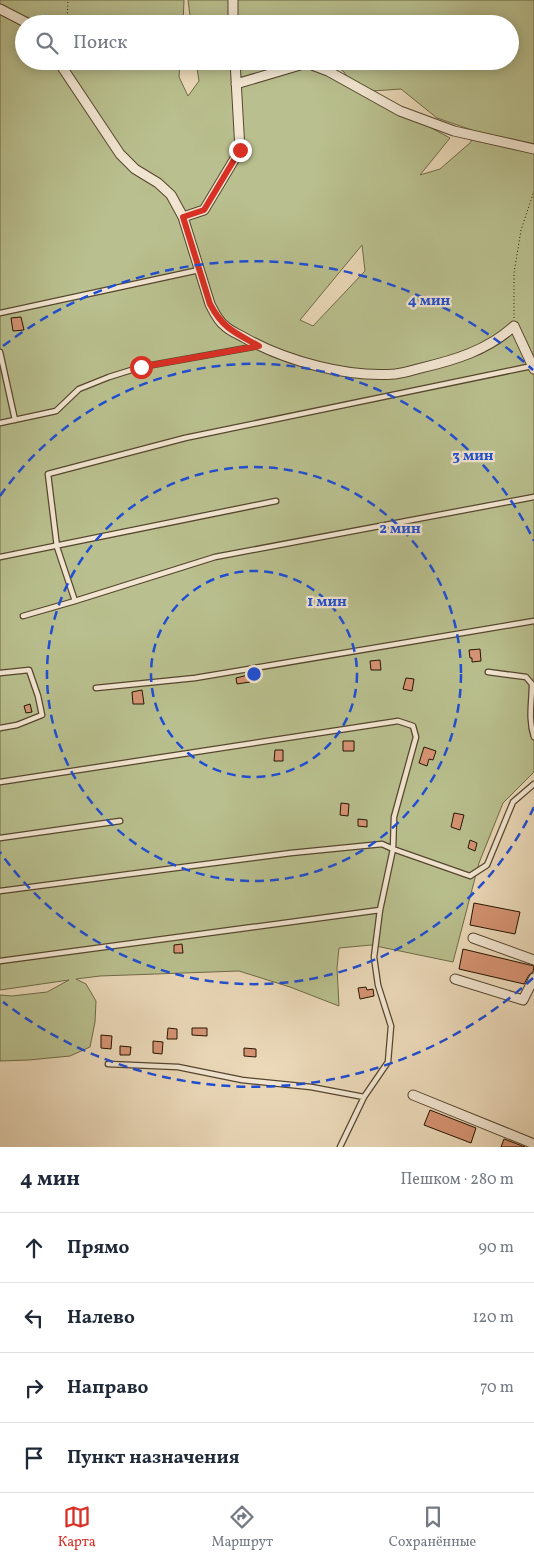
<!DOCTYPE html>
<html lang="ru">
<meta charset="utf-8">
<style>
:root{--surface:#fff;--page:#f6f6f7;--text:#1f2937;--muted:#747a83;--line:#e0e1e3;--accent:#d93025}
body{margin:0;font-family:Vollkorn,serif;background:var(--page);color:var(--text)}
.stop{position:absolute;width:15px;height:15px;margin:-11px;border:4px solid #d93025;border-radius:50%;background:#fff}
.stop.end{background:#d93025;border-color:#fff;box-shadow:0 1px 5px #0008}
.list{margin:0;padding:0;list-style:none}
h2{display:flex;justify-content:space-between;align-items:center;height:65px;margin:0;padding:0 20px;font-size:21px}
h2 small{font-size:16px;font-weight:400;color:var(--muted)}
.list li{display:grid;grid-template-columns:32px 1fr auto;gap:15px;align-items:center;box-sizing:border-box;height:70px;padding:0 20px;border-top:1px solid var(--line)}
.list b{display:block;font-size:19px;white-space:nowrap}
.list em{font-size:16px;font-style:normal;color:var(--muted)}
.icon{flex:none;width:28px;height:28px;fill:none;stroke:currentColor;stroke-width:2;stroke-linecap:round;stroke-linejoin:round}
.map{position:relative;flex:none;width:534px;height:1147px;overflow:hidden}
.search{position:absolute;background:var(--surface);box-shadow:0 2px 12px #0003;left:15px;right:15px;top:15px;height:55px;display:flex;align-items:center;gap:12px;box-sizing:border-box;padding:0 18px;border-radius:28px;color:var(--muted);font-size:19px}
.sheet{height:345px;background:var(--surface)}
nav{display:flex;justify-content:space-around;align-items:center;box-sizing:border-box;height:70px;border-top:1px solid var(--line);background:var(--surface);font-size:14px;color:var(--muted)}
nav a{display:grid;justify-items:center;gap:2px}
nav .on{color:var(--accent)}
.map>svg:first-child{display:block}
.green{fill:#b9bf8e;stroke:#6f6a47;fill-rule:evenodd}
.building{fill:#d69474;stroke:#251500}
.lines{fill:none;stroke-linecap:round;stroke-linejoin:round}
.service-casing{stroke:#56462e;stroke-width:7}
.minor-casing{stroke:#56462e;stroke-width:11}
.path{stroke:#251500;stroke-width:1;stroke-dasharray:1 2.5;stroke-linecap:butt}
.service{stroke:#f2e6d2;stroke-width:4.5}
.minor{stroke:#f2e6d2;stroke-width:9}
.route{stroke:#d93025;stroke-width:6}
.ring{fill:none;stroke:#1d4ed8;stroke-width:2.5;stroke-dasharray:9 6}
.centre{fill:#1d4ed8;stroke:#f2e6d2;stroke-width:2.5}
.ring-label{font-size:15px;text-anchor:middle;font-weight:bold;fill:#1d4ed8;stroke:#f2e6d2;stroke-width:4.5;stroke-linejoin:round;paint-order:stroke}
</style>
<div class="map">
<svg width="534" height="1147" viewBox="0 0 534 1147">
<rect width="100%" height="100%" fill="#ebd9b9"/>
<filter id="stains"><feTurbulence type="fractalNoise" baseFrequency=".004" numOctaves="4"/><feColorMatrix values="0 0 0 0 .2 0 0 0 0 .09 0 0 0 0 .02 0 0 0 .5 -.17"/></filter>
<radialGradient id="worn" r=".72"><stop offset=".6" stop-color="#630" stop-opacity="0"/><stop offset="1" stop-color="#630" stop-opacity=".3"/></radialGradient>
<path class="green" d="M0 0H184L183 24H24V61H180L179 77 188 96 199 81 196 61H319L323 68 351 83 344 72 329 61H510V24H191L188 0H534V772L503 803 479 863 453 962 371 945 339 948 337 968 339 1006 290 987 239 971 100 976 76 979 86 984 96 1001 95 1022 90 1047 70 1056 29 1060 0 1061V995L12 996 47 992 69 980 0 990ZM401 89 437 118 472 130 471 142 440 169 420 175 450 138 372 96V91ZM362 245 365 271 313 326 300 320Z"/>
<path class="building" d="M21 317 24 330 13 331 11 318Z
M480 649 481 661 472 662V658H470L469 650Z
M380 660 381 670H371L370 661Z
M248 675 250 682 237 684 236 678Z
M406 678 414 679 412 691 403 689Z
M142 690 144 704H133L132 692Z
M30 704 32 712 26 713 24 706Z
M343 741H354V751H343Z
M424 747 436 751 433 760 429 759 427 766 419 763Z
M275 750H283V761H274Z
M341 803 349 804 348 816 340 815Z
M454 813 464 815 460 830 451 827Z
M358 819 367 820V827L358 826Z
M470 840 477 843 475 851 468 848Z
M474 903 520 912 515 934 470 925Z
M182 944 183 953H174V945Z
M463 949 534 966 533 972 529 975 524 984 459 969Z
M366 987 367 990 373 989 374 996 360 999 358 988Z
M168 1028 177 1029V1039H167Z
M192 1028H207V1036L192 1035Z
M101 1035 112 1036 111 1049 101 1048Z
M153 1041 163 1042 162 1054 153 1053Z
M120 1046 131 1047 130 1055H120Z
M244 1048 256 1049V1057L244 1056Z
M430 1110 476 1128 471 1143 424 1125Z
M504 1139 525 1147H501Z"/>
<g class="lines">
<defs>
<path id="service" d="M0 313 199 270
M0 352 15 420
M532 366 185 438 48 474 57 547 75 601 215 557 534 497
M0 423 56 411 79 389 109 377 141 367 258 346
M0 557 276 501
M23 616 75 601
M488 672 526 677 532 684C532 702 528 719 534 737
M0 673 29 670 38 696 42 715 17 725 0 728
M96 688 195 678 534 621
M0 782 398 721 413 726 416 737 394 817 393 849 380 910 374 957 378 985 391 1026 388 1062 364 1097 340 1147
M0 838 120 821
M0 891 291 853 382 844 393 849 470 876 487 865 513 802 534 784
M0 961 380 910
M108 1064 178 1067 242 1080 311 1087 364 1097"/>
<path id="minor" d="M0 9 29 24
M233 24V0
M58 61 120 154 135 169 158 183 171 195 183 217 210 304C214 312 218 321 225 326 230 331 238 334 245 338 286 361 348 378 395 374 404 373 413 370 421 368 455 360 488 350 514 326L534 369
M236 84 307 63 328 71 400 111 454 131 534 149
M183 217 204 210 240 150 235 61
M473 938 534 960
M455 979 523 1000 534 978
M413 1095 534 1144"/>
</defs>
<use href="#service" class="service-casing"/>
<use href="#minor" class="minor-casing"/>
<path class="path" d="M67 24 68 0
M514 318V273L521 230 534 191"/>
<use href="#service" class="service"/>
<use href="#minor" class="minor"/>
</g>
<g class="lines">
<path class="route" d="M141 367 259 346C236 333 223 329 210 304L183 217 204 210 240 150"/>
</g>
<g class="ring">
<circle cx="254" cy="674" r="103"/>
<circle cx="254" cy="674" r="207"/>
<path d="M534 807A310 310 0 0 1 0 852M0 496A310 310 0 0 1 534 541"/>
<path d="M533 978A413 413 0 0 1 3 1002M3 346A413 413 0 0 1 533 370"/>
</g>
<circle cx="254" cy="674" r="8" class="centre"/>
<g class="ring-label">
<text x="429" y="305">4 мин</text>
<text x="473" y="460">3 мин</text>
<text x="400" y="533">2 мин</text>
<text x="327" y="606">1 мин</text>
</g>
<rect width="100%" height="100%" filter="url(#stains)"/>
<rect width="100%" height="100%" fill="url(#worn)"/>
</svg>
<div class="stop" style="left:141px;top:367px"></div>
<div class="stop end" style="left:240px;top:150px"></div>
<div class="search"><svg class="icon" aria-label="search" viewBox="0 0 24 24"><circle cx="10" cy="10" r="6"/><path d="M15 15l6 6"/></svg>Поиск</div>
</div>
<section class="sheet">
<h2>4 мин<small>Пешком · 280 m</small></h2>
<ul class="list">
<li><svg class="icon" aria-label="ahead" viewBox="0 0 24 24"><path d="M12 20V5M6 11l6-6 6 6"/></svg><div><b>Прямо</b></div><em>90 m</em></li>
<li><svg class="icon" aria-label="left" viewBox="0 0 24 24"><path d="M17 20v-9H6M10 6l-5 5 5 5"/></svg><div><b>Налево</b></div><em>120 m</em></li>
<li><svg class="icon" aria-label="right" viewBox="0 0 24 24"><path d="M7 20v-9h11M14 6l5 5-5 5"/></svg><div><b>Направо</b></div><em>70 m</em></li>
<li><svg class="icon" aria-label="arrive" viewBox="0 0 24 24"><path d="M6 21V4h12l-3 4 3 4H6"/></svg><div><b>Пункт назначения</b></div></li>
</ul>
</section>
<nav>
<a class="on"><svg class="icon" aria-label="map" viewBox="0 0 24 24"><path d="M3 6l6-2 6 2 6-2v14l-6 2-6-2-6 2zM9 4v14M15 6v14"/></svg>Карта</a>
<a><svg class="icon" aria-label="directions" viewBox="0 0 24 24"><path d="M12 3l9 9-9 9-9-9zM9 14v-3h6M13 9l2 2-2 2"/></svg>Маршрут</a>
<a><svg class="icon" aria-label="saved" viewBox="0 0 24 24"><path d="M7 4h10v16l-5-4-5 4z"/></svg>Сохранённые</a>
</nav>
